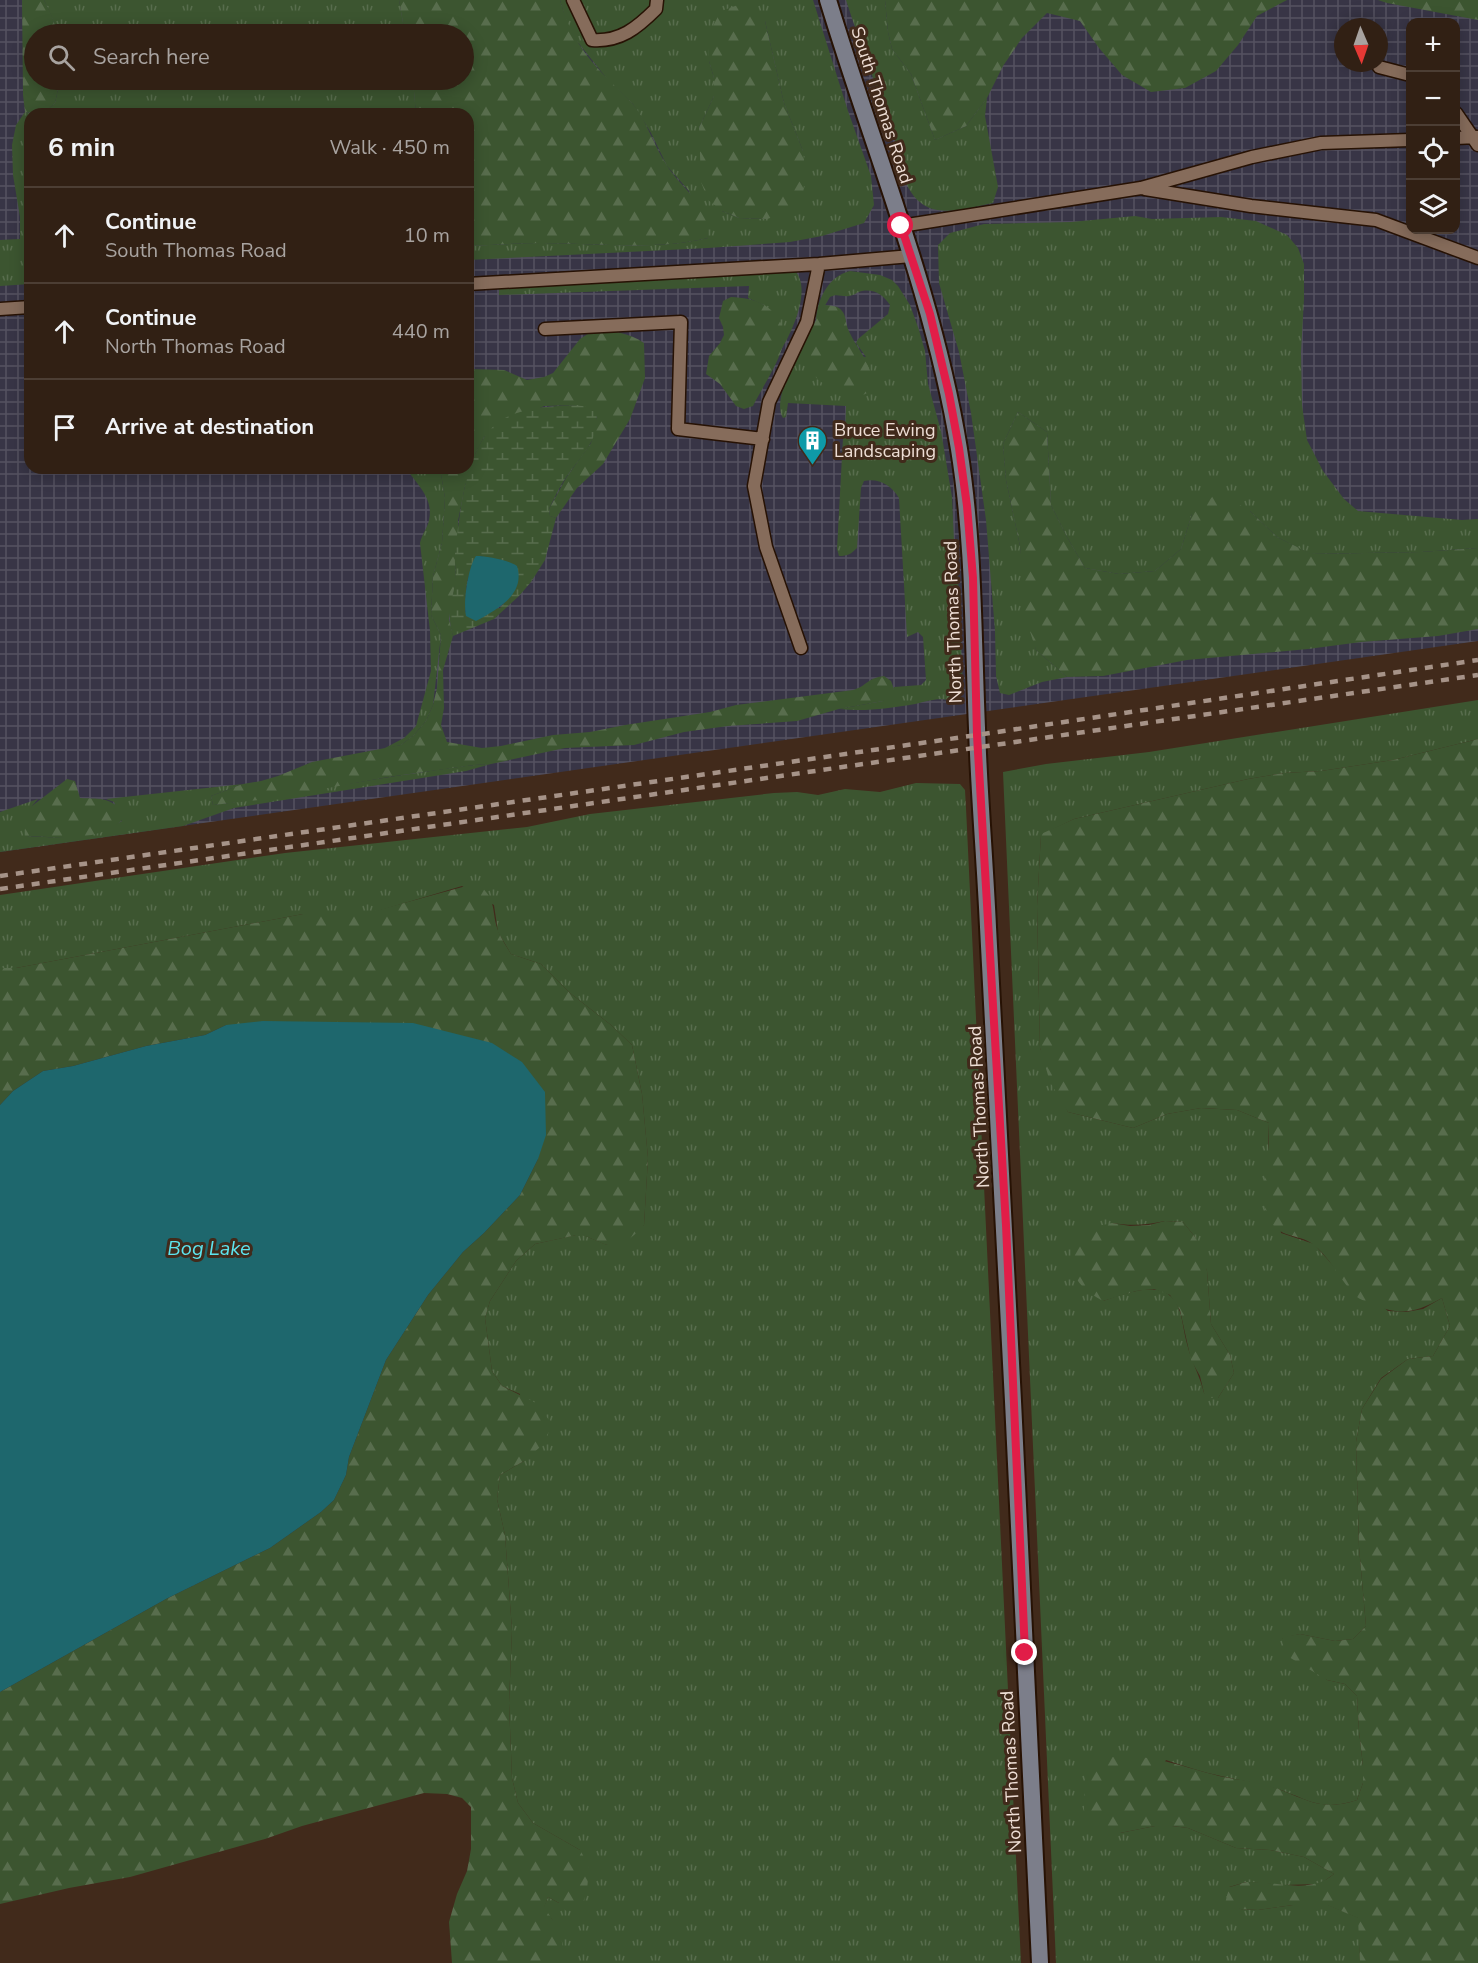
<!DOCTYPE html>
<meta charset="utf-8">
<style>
:root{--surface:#312014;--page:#3d2d22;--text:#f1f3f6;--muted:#a8a3a0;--line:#4c3e34}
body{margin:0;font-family:"Nunito Sans",sans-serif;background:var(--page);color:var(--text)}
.controls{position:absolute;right:18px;top:18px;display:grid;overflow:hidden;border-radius:12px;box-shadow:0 3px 15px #0003}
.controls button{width:54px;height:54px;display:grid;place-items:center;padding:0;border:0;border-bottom:2px solid var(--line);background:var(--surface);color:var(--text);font:30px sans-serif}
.compass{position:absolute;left:1334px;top:18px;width:54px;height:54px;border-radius:50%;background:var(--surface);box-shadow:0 3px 15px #0003;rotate:178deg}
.stop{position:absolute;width:18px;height:18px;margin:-14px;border:4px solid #e11d48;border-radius:50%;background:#fff}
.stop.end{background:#e11d48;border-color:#fff;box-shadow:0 2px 6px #0008}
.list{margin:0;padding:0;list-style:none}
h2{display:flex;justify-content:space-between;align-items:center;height:78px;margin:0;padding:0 24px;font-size:26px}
h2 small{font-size:20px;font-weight:400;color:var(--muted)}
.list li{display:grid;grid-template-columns:39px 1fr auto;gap:18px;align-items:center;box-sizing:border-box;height:96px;padding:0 24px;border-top:2px solid var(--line)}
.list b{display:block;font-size:22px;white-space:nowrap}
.list p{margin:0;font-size:20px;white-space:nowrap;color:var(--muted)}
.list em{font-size:20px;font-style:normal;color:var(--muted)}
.icon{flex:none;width:33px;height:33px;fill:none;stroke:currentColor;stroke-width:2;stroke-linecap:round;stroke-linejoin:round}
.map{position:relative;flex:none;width:1478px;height:1963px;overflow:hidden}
.search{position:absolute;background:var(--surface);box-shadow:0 3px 15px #0003;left:24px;top:24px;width:450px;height:66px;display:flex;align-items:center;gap:15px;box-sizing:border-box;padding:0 21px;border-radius:33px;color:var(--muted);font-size:22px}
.panel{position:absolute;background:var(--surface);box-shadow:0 3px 15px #0003;left:24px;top:108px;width:450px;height:366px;border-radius:18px}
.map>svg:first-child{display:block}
.industrial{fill:url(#industrial-grid);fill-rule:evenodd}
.grass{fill:url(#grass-tufts);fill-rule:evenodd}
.forest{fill:url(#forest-firs)}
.wetland{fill:url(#wetland-marsh);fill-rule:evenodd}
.water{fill:#1e676d}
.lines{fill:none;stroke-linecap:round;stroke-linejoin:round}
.service-casing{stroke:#271204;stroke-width:15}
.secondary-casing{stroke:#271204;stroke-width:20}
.service{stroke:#866c5b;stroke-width:12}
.secondary{stroke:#7c7e8a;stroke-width:16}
.rail{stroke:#a69388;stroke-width:4.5;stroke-dasharray:8 8;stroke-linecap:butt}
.route{stroke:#e11d48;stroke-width:8}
.labels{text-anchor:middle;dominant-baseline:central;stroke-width:6;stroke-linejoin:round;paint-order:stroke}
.street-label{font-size:18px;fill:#eeded5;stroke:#412a1b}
.poi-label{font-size:18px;fill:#eeded5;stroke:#412a1b;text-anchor:start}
.water-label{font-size:20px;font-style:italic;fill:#5de5ef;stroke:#412a1b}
</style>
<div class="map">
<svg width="1478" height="1963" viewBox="0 0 1478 1963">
<defs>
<pattern id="industrial-grid" width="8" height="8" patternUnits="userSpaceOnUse" patternTransform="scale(1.5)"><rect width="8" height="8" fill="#383546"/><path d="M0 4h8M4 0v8" fill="none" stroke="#555260"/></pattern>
<pattern id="grass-tufts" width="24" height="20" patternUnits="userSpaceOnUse" patternTransform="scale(1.5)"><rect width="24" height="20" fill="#3c5530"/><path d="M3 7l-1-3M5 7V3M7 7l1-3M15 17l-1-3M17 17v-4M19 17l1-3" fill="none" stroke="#586d4d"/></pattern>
<pattern id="forest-firs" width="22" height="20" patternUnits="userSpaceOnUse" patternTransform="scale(1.5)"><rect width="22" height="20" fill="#3c5530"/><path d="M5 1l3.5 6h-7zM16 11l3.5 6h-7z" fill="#586d4d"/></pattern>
<pattern id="wetland-marsh" width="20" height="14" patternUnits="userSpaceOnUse" patternTransform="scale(1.5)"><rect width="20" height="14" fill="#3c5530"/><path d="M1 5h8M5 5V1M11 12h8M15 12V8" fill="none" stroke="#586d4d"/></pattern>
</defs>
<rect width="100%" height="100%" fill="#412a1b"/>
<path class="industrial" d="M0 0H1478V641L0 852ZM1410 22H1456V230H1410ZM1343 27H1379V63H1343ZM34 34H464V80H34ZM30 114H468V468H30Z"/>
<path class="grass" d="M44 0H399L405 34H58L51 15Z
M560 0H813L848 111 871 176 874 205 864 223 822 236 790 242 708 248 468 260V246C493 245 517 243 542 243 597 243 654 251 708 238L689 191 667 166 651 133 633 104 608 80 576 40 567 24ZM765 21 784 103 803 151 767 219 739 218 722 211 699 128 714 96V78L709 61Z
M846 0H885L888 32 892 49 911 74 935 140 966 126 987 98 985 116 998 187 993 203C972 207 939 218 921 203 899 186 901 155 892 131 877 87 860 44 846 0Z
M60 80H413L416 114H43L55 103Z
M25 112 38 114H30V284L0 286V240L20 239V217L13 175 12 145 16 125Z
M1135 216 1152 219 1221 217 1256 221 1287 235 1298 248 1304 264V299L1301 352 1302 405 1307 440 1323 471 1344 499 1358 511 1462 520 1478 519V548L1421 552 1310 554 1277 537 1250 511 1192 514 1181 549 1155 571 1119 574 1085 568 1067 537 1051 505 1047 432 1018 412 1003 444 1006 480 1020 546 1024 580 1036 650 1067 677 1042 682 1009 695 1000 693 996 676 995 631 986 520 971 413 959 352 939 283 938 245 950 233 984 224 1071 222Z
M795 271C812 289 792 332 781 350L784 333 764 305 748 298 749 286 499 295V285Z
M850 271 880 275 892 280 898 286 910 305 919 330 925 351 928 384 941 431 952 497 954 541 957 558 963 688 960 697 952 701C938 697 929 701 915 704 890 708 865 712 839 709L883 701 894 689V687L921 685 926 680 923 637 918 632 907 637 899 498C891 485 879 478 864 481L861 488 857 548C851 554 848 556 839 556L837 549 843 438H845L846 406 788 403 786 417 783 418C772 402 795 358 804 343L801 351 866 357 856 343 858 339 888 314 890 305C883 295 875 289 862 291 857 292 853 296 849 296 841 297 837 293 830 297L816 321C817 300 828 276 850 271Z
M406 468H440L445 498 442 543 433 576 431 615 441 635 433 705 426 721 414 735 401 745 383 749 404 738 416 726 431 671 430 631 420 543C422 534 428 527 429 520 434 498 417 485 406 468Z
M1478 700V739L1393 760 1321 771 1284 773 1248 779 1074 819 1041 835 1037 906 1040 1048 1068 1112 1133 1128 1167 1114 1201 1108 1237 1110 1269 1123 1268 1152 1281 1233 1314 1244 1336 1269 1388 1311 1406 1312 1423 1309 1442 1298 1450 1326 1433 1356 1408 1359 1381 1378 1362 1409 1356 1442 1359 1547 1366 1626 1353 1639 1335 1641 1300 1634 1282 1638 1327 1680 1345 1684 1357 1696 1359 1731 1363 1766V1783L1357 1800C1317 1813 1307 1797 1271 1787 1255 1782 1237 1780 1221 1776 1202 1772 1184 1766 1166 1760L1120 1833 1155 1826H1172L1188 1828 1236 1848 1270 1850 1304 1857 1334 1874 1320 1884 1283 1885 1246 1882 1229 1887 1240 1909 1258 1910 1293 1905H1328L1359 1918 1360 1963H1056L1003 772 1046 764 1149 752ZM1165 1221 1183 1222 1195 1237 1207 1271 1211 1324 1230 1355 1234 1373 1218 1398 1204 1393C1200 1376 1191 1361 1187 1344 1184 1334 1183 1322 1180 1312 1169 1275 1128 1293 1103 1301L1112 1223C1131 1226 1147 1225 1165 1221Z
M491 764 466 771 234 808 183 826 0 852V812L38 799 32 806 26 836C61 838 90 840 122 821L114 802 106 799 243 784 211 796 213 805C282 797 350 782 418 773 443 769 467 765 491 764Z
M916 783 960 784 965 790 966 808 1021 1963H562L552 1919 543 1909 548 1897 559 1903 580 1850 533 1823 518 1803 512 1778 509 1703 512 1630 505 1535 497 1499 500 1475 524 1461 520 1394 502 1386 492 1371 485 1318 490 1301 516 1261 535 1244 576 1235H583L607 1245 644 1225 648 1158 642 1094 632 1045 611 1025 570 993 541 964 511 954 498 932 494 905 462 886 364 915 303 914 16 968H0V895L285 853 527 827 590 814 774 793 797 792 818 795 845 789 880 792Z"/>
<path class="forest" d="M22 0H44L51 14 58 34H34V80H60L55 103 43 114 25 112 23 95Z
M399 0H560C570 35 584 55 610 81 617 89 626 96 633 104 647 122 654 145 666 164 678 184 699 197 706 220 708 225 707 233 708 238 654 251 597 243 542 243 517 243 493 245 468 246V114H416L413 80H464V34H405Z
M885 0H1287L1257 16 1238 45 1216 71 1185 88 1151 92 1122 75 1099 48 1080 21 1047 13 1022 38 1003 66 987 98 966 126 935 140 911 74 892 49 888 32Z
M1378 0H1478V20L1387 3Z
M738 5 754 7 765 21 784 103 803 151 805 169 804 186 799 204 785 213 767 219 739 218 722 211 708 200 701 182 699 128 714 96V78L709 61 708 44 713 26 721 11Z
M731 297C747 298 762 300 774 313 779 318 783 326 784 333 786 354 762 387 753 406L744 409 736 406 720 384 706 374 709 356 720 343 724 335 723 327 719 318 723 301Z
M825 305C831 306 838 305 842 311 846 315 846 324 848 329 857 351 876 365 871 391 865 394 860 397 854 397 835 397 800 370 802 351 802 343 820 313 825 305Z
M594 330C610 330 630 333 644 343L645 378 630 419 603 464 577 488 556 518 550 516 549 509 566 478 591 443 597 417 578 405 544 406 536 410 519 413 484 437 476 452 465 486 458 521V539L455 556 456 580 449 619 453 636 443 670 444 708 441 725 447 742 482 748 501 746 553 735 590 732 625 725 710 712 736 705 853 690C867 686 867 678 884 676L891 681 894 689 890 697 883 701 839 709 797 721 728 726 684 732 634 745 565 748 491 764 474 765 388 777 268 799 213 805 211 796 243 784 261 781 278 776 312 762 401 745 414 735 426 721 433 705 437 688 441 635 431 615 433 576 442 543 445 498 440 468H468V369L504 370 527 380 544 377 553 373 580 339Z
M1018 412 1047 432 1051 505 1067 537 1085 568 1119 574 1155 571 1181 549 1192 514 1218 492 1250 511 1277 537 1311 554 1421 552 1478 548V629L1438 636 1361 642 1308 649 1187 660 1103 676 1067 677 1036 650 1025 616 1020 546 1006 480 1003 444Z
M1478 739V1963H1360L1358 1918 1327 1905H1293L1258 1910 1240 1909 1225 1904 1229 1887C1235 1886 1241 1883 1247 1882 1276 1881 1310 1895 1334 1874L1304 1857 1270 1850 1236 1848 1188 1828 1172 1826H1155L1120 1833H1103L1087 1827 1084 1809 1085 1775 1094 1760C1141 1749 1175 1765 1219 1776 1237 1780 1256 1781 1273 1787 1306 1799 1321 1812 1357 1800L1363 1783V1766L1359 1731 1357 1696 1345 1684 1327 1680 1284 1654 1282 1637 1300 1634 1335 1641 1353 1639 1366 1626 1359 1547 1356 1442 1362 1409 1381 1379 1408 1359 1433 1356 1450 1326 1442 1298C1416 1312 1401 1317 1373 1304 1368 1302 1360 1300 1356 1296 1341 1282 1332 1260 1315 1246 1301 1233 1280 1240 1269 1219 1257 1197 1267 1174 1268 1151 1269 1142 1269 1132 1269 1123L1237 1110 1201 1108 1167 1114 1133 1128 1068 1112 1050 1082 1040 1048 1037 906 1041 834 1074 819 1248 779 1284 773 1321 771 1393 760Z
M67 779 75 781 80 798C104 799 108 797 127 814 106 844 57 837 25 836L27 813 32 806Z
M477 883C499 901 490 911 499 933 502 940 507 947 511 954L541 964 570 993 611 1025 632 1045 642 1094 648 1158 644 1225C634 1236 620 1250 604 1244 594 1240 586 1235 577 1235L535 1244 516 1261 490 1301 485 1318 492 1371 502 1386 534 1402 550 1421 547 1441 524 1461 500 1475 497 1499 505 1535 512 1630 509 1703 512 1778 518 1803 533 1823 580 1850 589 1866 587 1891 581 1908 566 1911 559 1903 548 1897 544 1908C558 1925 566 1941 562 1963H452L449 1922 457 1894 467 1871 471 1849V1807L462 1798 447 1794 424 1793 302 1826 265 1839 130 1877 69 1888 0 1904V1692L166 1599 270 1548 321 1512 334 1500 346 1475 349 1457 386 1360 428 1295 463 1252 484 1233 520 1195 538 1159 226 1025 205 1035 146 1046 73 1066 43 1071 13 1091 0 1105V968H16L303 914H364Z
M1165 1221 1183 1222 1195 1237 1203 1253 1207 1271 1211 1324 1230 1355 1234 1373 1218 1398H1209L1204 1393 1200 1376 1191 1360 1180 1310 1170 1295 1154 1289 1136 1291 1103 1301C1071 1284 1065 1265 1076 1231L1112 1223 1130 1226 1149 1225Z"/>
<path class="wetland" d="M578 405 595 409C603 434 584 453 570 472 561 483 555 497 549 509L550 516 556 518 545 560 531 582 519 596 494 619 453 636C446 610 452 606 455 582 457 573 454 563 455 554 459 518 465 450 495 425 515 407 552 406 578 405ZM481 556 488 559 501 560 514 591 500 608 465 612C467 604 465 599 466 592 467 576 471 568 481 556Z"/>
<path class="water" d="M476 556C487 556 508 560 517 566 526 595 496 610 476 621L466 616C463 603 468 567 476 556Z
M263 1021 413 1023 492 1043 522 1062 545 1092 546 1135 538 1159 520 1195 484 1233 463 1252 428 1295 386 1360 349 1457 346 1475 334 1500 321 1512 270 1548 166 1599 0 1692V1105L13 1091 43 1071 73 1066 146 1046 205 1035 226 1025Z"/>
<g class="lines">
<defs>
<path id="service" d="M573 0 592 40C620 42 637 28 656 9L657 0
M1379 67 1410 75
M1456 113 1478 145
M1456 138 1477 137
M1145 189 1251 206 1376 220 1478 258
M901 226 1141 188 1252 157 1321 143 1410 140
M468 284 819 264 911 256
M0 309 30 307
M545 329 681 322 678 429 763 439
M801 648 766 547 754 486 769 402 807 322 819 264"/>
<path id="secondary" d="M828 0C873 149 934 295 959 449 974 542 973 635 977 728 979 794 985 861 988 927 1008 1272 1023 1618 1040 1963"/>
</defs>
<use href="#service" class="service-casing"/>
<use href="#secondary" class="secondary-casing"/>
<use href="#service" class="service"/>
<use href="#secondary" class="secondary"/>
<path class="rail" d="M0 876 977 735 1478 660
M0 889 1478 675"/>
</g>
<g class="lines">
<path class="route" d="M901 226 930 314 949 394 959 448 967 506 973 578 977 735 1006 1225 1025 1653"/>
</g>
<defs>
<symbol id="building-pin" viewBox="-11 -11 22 30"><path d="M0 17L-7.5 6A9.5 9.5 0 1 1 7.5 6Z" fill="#0f9aa8" stroke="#412a1b"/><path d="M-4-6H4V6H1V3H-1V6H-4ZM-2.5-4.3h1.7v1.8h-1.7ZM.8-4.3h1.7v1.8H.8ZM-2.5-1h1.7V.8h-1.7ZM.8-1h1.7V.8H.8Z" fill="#fff"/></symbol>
</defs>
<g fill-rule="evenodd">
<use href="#building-pin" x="796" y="424" width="33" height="45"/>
</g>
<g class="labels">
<g class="street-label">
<text transform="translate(882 105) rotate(72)">South Thomas Road</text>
<text transform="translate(953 622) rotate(-92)">North Thomas Road</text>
<text transform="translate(979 1107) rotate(-93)">North Thomas Road</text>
<text transform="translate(1011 1772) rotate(-93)">North Thomas Road</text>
</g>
<g class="poi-label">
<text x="834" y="430">Bruce Ewing<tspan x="834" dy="21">Landscaping</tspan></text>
</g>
<g class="water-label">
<text x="209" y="1248">Bog Lake</text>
</g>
</g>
</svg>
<div class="controls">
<button>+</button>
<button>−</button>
<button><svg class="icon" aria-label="locate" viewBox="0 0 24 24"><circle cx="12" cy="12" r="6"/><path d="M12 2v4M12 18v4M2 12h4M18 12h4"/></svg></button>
<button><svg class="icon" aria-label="layers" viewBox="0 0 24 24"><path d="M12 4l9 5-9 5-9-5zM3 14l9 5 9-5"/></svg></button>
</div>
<svg class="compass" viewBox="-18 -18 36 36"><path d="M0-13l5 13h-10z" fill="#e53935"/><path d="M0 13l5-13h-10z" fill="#a8a3a0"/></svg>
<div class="stop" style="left:901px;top:226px"></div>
<div class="stop end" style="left:1025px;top:1653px"></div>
<div class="search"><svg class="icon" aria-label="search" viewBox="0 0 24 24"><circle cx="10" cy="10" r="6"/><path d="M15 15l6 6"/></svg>Search here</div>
<section class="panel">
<h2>6 min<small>Walk · 450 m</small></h2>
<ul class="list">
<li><svg class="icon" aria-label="ahead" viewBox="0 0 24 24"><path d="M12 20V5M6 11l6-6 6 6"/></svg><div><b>Continue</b><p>South Thomas Road</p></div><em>10 m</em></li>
<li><svg class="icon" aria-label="ahead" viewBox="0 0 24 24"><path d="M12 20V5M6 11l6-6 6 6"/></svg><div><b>Continue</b><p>North Thomas Road</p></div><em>440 m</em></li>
<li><svg class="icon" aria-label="arrive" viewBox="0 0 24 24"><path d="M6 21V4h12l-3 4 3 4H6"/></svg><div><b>Arrive at destination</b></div></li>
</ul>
</section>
</div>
